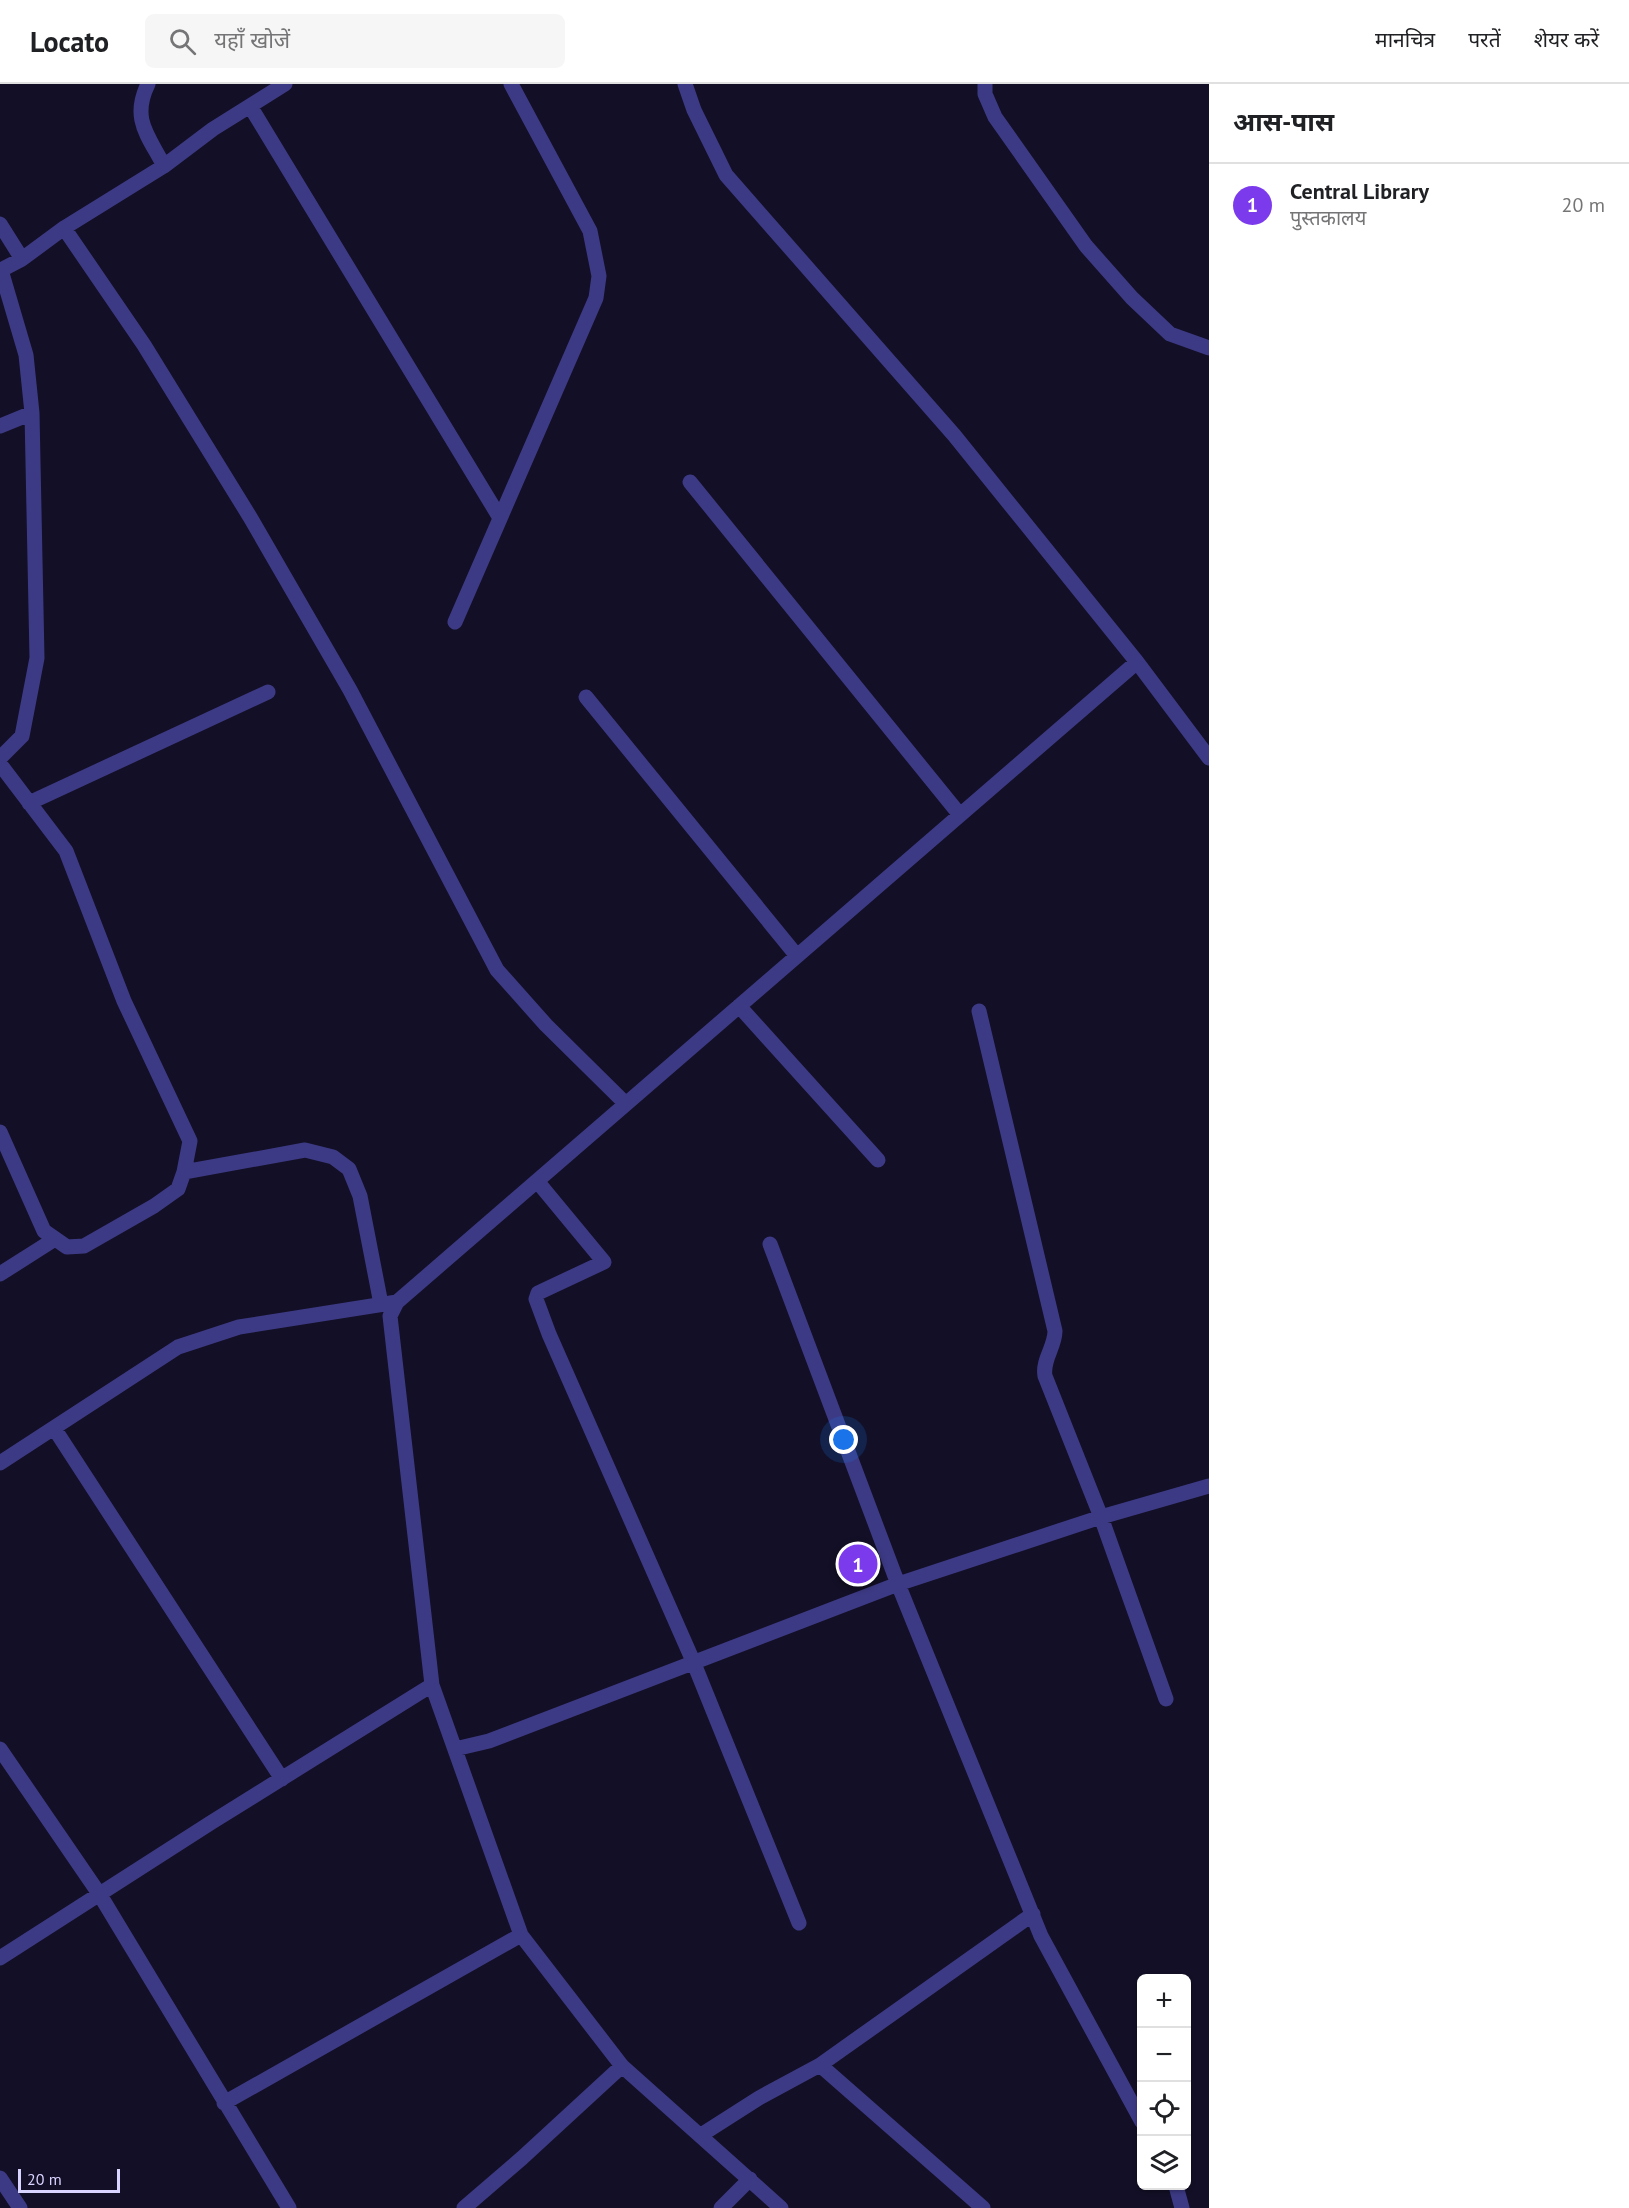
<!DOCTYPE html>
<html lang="hi">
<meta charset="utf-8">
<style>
:root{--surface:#fff;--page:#f6f6f6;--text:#202124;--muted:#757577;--line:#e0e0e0;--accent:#7c3aed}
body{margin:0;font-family:"PT Sans","Noto Sans Devanagari",sans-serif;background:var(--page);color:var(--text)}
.controls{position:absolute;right:18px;bottom:18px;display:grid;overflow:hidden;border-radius:9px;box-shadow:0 2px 4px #0004}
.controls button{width:54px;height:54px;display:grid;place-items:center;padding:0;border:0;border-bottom:2px solid var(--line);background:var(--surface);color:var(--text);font:30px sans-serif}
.scale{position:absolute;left:18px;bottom:15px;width:102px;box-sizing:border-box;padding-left:6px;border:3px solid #d9d4ff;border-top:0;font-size:16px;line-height:21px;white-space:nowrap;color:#d9d4ff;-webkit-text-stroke:4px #130f26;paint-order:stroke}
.you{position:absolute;left:844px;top:1356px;width:21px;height:21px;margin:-15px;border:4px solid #fff;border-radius:50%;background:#1a73e8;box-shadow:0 0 0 9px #1a73e833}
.badge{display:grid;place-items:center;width:39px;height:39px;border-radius:50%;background:var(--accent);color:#fff;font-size:20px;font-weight:700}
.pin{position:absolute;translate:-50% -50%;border:3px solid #fff;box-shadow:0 2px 6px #0006}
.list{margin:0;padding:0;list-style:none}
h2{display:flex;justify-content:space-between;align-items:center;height:78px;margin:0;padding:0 24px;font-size:26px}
h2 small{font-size:20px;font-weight:400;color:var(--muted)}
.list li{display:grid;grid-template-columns:39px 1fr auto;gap:18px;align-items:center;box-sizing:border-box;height:84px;padding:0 24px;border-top:2px solid var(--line)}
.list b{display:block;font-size:22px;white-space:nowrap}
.list p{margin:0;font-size:20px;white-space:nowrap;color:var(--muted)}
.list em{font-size:20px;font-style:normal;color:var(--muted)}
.icon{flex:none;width:33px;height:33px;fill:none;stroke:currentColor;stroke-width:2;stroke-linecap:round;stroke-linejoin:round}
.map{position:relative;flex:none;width:1209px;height:2124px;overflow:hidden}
header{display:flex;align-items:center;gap:36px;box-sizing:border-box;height:84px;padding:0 30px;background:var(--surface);border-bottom:2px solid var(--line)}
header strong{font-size:28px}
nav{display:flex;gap:33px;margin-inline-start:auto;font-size:21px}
.search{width:420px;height:54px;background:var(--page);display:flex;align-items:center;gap:15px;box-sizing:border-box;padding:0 21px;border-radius:9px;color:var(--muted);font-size:22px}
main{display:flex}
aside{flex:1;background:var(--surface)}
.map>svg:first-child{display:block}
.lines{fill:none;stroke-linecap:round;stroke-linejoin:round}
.minor{stroke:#3d3a85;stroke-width:15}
</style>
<header>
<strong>Locato</strong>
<div class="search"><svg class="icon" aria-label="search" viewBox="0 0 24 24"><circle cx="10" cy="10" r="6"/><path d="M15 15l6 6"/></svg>यहाँ खोजें</div>
<nav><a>मानचित्र</a><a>परतें</a><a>शेयर करें</a></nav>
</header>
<main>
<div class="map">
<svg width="1209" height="2124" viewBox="0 0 1209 2124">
<rect width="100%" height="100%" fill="#130f26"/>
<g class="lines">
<path class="minor" d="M148 0C131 35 148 51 164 82
M685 0 694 26 726 91 954 351 1137 578 1209 674
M985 0V10L995 33 1086 162 1132 214 1170 250 1209 264
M250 22 500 434
M0 140 22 175
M64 144 144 261 250 433 350 606 497 886 546 941 626 1020
M0 342 32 329
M690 398 960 731
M455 538 596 214 599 192 590 147 511 0
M586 613 797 872
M0 674 22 652 37 574 32 329 26 271 1 186 22 175 64 144 164 82 213 45 285 0
M0 680 66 767 124 917 190 1057 184 1088 178 1105 154 1122 84 1162 67 1163 44 1147 0 1048
M29 719 268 608
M739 922 878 1076
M979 927 1055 1247C1055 1263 1042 1276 1045 1292L1101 1433 1166 1615
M184 1088 305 1066 333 1073 349 1085 360 1112 381 1220
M537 1097 604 1178 538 1209 536 1215 549 1250 693 1577 799 1839
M770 1160 898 1500 1041 1852 1142 2038
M0 1190 55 1155
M54 1344 282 1695
M0 1379 178 1263 239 1243 397 1218
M432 1601 390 1232 397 1218 1137 578
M0 1665 100 1811 289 2124
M455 1665 489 1657 898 1500 1101 1433 1209 1402
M0 1874 212 1738 432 1601 521 1851
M820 1981 983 2124
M224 2019 521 1851 622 1982
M701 2051 759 2014 820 1981 1033 1830
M0 2094 20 2124
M1176 2102 1182 2124
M464 2124 522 2074 622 1982 781 2124
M721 2124 750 2095"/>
</g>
</svg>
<div class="controls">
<button>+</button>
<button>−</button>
<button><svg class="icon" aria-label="locate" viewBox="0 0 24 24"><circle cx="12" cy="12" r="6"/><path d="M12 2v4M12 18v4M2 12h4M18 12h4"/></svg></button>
<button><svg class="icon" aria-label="layers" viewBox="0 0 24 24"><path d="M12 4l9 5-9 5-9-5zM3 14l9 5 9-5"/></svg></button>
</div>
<div class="scale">20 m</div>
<div class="you"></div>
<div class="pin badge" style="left:858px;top:1480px">1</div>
</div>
<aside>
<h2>आस-पास<small></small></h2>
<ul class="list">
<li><span class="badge">1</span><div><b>Central Library</b><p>पुस्तकालय</p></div><em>20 m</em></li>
</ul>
</aside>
</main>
